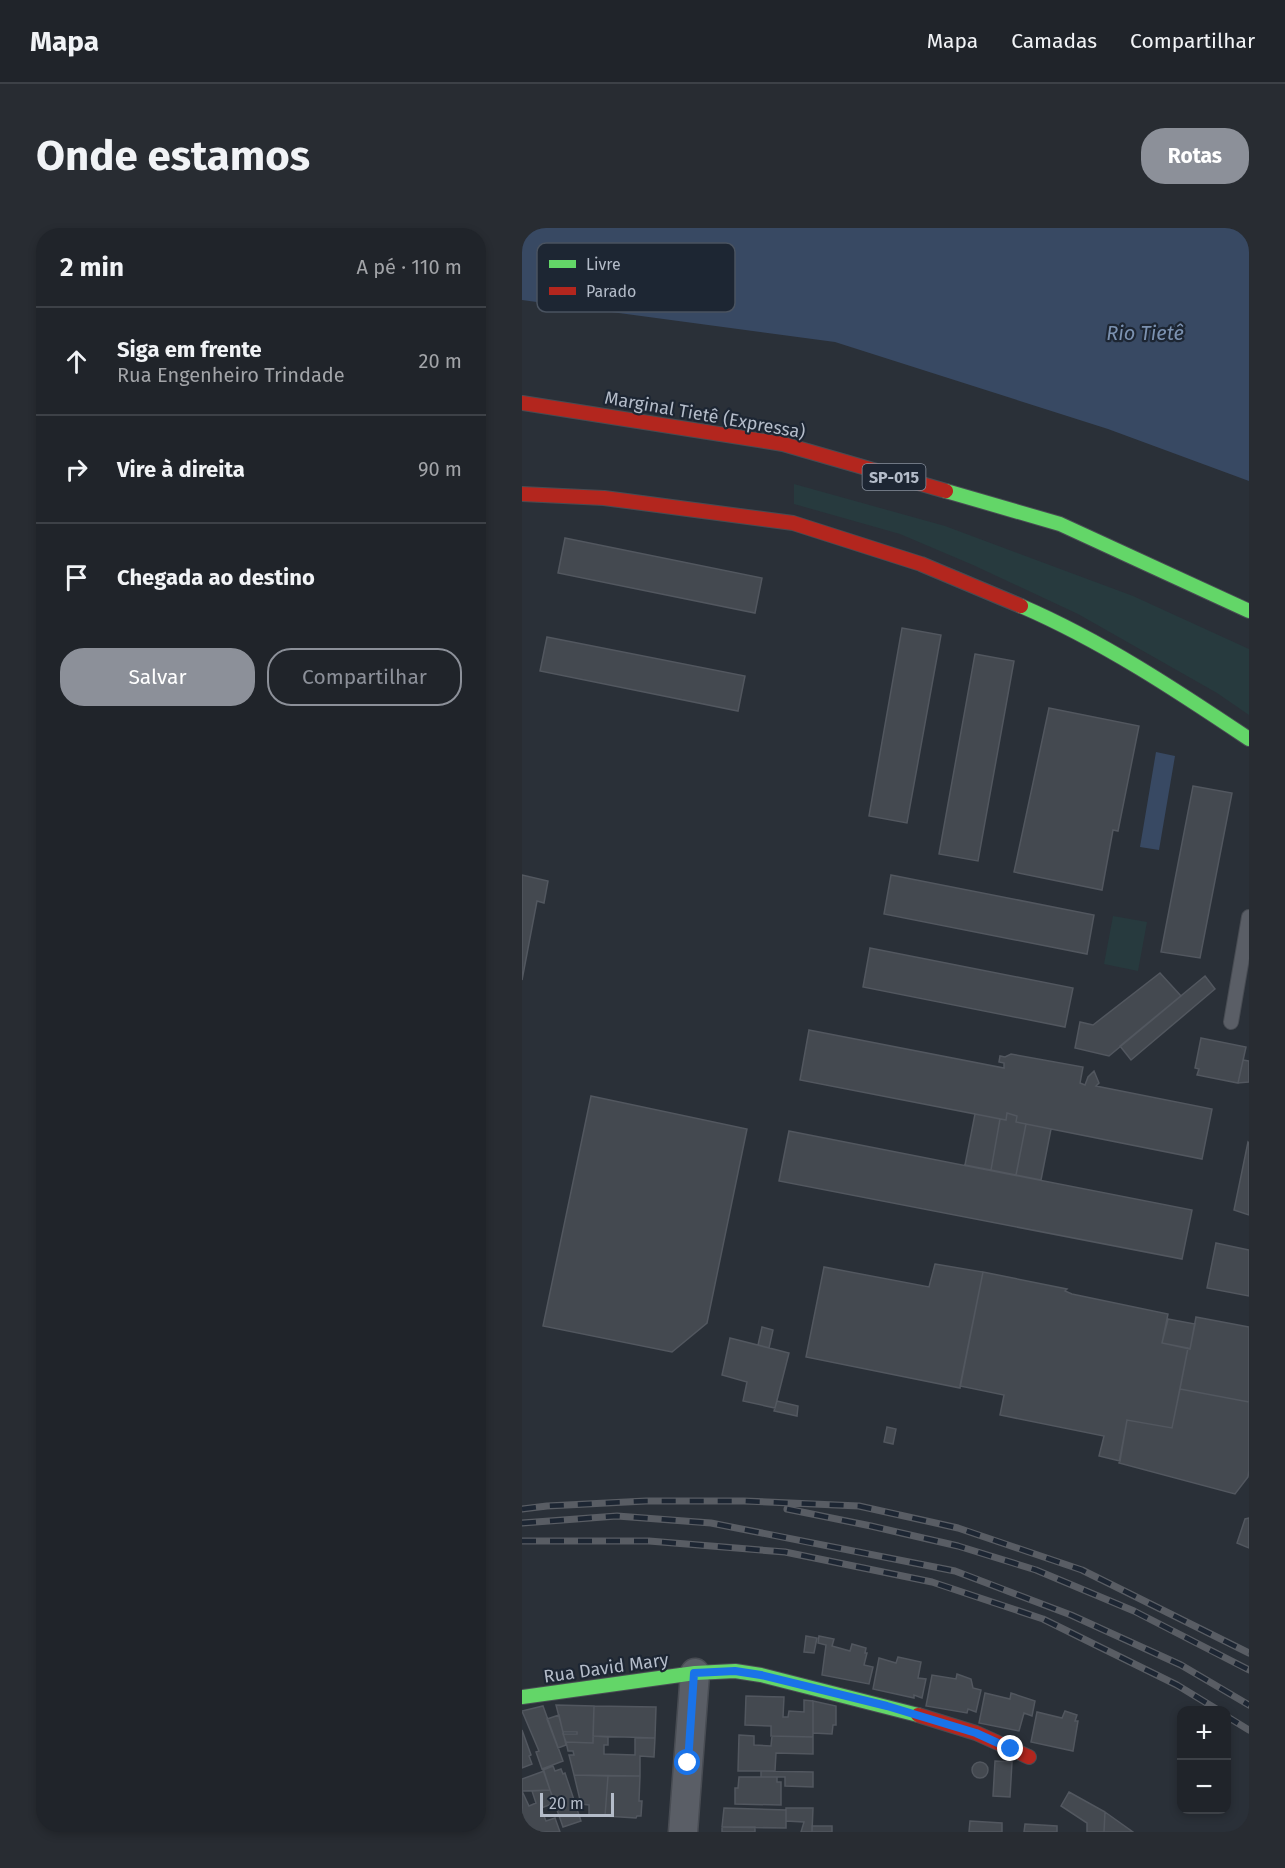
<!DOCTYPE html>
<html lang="pt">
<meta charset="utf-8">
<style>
:root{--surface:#20242a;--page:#282c32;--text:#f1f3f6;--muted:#a2a4a8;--line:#3d4147;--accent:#8c9099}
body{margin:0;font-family:"Fira Sans",sans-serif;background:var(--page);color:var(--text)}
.controls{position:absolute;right:18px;bottom:18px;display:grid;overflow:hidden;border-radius:12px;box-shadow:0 3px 9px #0003}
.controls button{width:54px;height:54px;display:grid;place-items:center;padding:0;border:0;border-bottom:2px solid var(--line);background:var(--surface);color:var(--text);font:30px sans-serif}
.scale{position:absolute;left:18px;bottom:15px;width:74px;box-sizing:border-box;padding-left:6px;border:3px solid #b4bcc9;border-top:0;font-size:16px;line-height:21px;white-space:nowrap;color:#b4bcc9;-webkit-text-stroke:4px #1d2633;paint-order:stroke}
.stop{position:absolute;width:18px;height:18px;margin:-14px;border:4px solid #1a73e8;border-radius:50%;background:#fff}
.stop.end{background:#1a73e8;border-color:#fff;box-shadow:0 2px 6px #0008}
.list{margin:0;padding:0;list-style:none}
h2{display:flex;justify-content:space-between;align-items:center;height:78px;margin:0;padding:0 24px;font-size:26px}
h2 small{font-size:20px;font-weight:400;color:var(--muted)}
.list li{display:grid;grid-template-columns:39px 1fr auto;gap:18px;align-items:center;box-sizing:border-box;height:108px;padding:0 24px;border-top:2px solid var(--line)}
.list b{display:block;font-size:22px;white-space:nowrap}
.list p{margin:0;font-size:20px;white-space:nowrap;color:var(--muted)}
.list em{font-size:20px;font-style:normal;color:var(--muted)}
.actions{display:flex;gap:12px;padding:18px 24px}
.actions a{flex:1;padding:14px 0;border:2px solid var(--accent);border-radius:24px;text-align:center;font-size:21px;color:var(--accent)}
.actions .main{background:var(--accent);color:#fff}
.icon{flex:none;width:33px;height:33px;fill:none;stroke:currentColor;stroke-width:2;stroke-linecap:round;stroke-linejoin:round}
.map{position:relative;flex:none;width:727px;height:1604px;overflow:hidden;border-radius:24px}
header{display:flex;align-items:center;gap:36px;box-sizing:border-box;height:84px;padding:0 30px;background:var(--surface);border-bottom:2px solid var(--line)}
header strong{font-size:28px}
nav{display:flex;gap:33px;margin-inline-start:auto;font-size:21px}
.intro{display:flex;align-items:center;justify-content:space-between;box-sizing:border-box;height:144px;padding:0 36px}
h1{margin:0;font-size:42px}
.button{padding:15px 27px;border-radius:24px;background:var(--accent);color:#fff;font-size:21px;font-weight:700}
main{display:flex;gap:36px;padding:0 36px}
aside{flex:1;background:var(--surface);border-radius:24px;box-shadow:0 3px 9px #0003}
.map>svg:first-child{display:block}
.green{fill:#273a3e}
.water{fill:#384963}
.building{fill:#444950;stroke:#52575f;stroke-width:1.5}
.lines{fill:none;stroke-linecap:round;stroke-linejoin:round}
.lane-casing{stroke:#484c53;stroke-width:16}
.street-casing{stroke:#484c53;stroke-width:31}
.fast-casing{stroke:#484c53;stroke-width:16}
.jam-casing{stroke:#484c53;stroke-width:16}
.lane{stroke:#5a5e66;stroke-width:14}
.street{stroke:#5a5e66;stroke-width:28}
.fast{stroke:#63d668;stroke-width:14}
.jam{stroke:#b3261e;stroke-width:14}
.rail-casing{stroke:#595d64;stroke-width:7}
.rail{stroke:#1d2633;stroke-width:4.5;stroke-dasharray:14;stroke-linecap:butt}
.route{stroke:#1a73e8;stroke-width:8}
.labels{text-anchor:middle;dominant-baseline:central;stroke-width:4.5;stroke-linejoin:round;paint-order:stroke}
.shield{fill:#1d2633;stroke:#878f9c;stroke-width:1.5}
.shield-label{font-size:16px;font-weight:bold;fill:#b4bcc9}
.street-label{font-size:18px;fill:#b4bcc9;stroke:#1d2633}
.water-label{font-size:20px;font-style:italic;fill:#7c92b1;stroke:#1d2633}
.key{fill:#1d2633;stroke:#4a5360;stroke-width:1.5}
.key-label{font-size:16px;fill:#b4bcc9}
</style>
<header>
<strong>Mapa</strong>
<nav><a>Mapa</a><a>Camadas</a><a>Compartilhar</a></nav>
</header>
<div class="intro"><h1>Onde estamos</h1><a class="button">Rotas</a></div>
<main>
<aside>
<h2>2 min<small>A pé · 110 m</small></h2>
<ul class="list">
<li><svg class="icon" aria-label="ahead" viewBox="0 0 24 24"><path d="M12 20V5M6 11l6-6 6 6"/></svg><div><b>Siga em frente</b><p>Rua Engenheiro Trindade</p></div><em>20 m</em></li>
<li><svg class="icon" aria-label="right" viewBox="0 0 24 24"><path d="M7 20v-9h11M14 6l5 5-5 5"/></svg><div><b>Vire à direita</b></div><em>90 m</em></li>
<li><svg class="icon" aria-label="arrive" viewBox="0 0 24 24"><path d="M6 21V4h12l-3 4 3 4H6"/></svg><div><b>Chegada ao destino</b></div></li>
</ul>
<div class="actions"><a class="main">Salvar</a><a>Compartilhar</a></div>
</aside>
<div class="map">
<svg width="727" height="1604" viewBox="0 0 727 1604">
<rect width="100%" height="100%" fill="#2a3038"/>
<path class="green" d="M272 256 423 298 611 368 727 421V487L695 465 556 386 451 337 378 306 272 276Z
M591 688 625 694 616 743 582 736Z"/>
<path class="water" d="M0 0H727V253L586 201 313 114 0 72Z
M634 524 653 528 637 622 618 619Z"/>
<path class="building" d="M43 310 240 350 233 385 36 345Z
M380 400 419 407 385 595 347 588Z
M25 409 223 448 216 483 18 443Z
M453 426 492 433 456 633 417 626Z
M527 480 617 498 596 603 591 602 580 662 492 644Z
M671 558 710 565 678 730 639 724Z
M0 647 26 653 22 675 15 673 0 752Z
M369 647 572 687 565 726 362 686Z
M348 720 551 760 543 799 341 759Z
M638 745 659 768 587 828 553 820 558 794 571 797Z
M683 748 693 761 609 832 598 818Z
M287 802 482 840V835L477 834 478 828 483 829 489 826 561 839 558 855 563 857 566 849 572 843 577 855 574 858 690 881 680 931 494 894 495 888 485 885 484 892 278 852Z
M679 810 724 819 716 855 675 847 677 841 673 840Z
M721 832 727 833V854L716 855Z
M69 868 225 901 185 1095 150 1124 21 1098Z
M485 885 495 888 494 894 504 896 494 947 469 942 478 891 484 892Z
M453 886 478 891 469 942 443 937Z
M504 896 529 901 519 952 494 947Z
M267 903 670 982 660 1031 257 953Z
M726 914 727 915V987L712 982Z
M694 1015 727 1022V1068L685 1060Z
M413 1036 461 1044 438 1160 284 1129 302 1039 407 1059Z
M461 1044 545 1061 543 1063 550 1066 646 1086 640 1115 666 1120 650 1200 605 1192 598 1233 577 1228 582 1208 478 1187 482 1167 438 1158Z
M674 1089 727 1099V1174L658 1161 666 1120 668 1121Z
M646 1091 673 1096 668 1121 640 1115Z
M240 1099 251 1102 247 1120 236 1117Z
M208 1110 267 1125 253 1180 221 1173 225 1154 200 1147Z
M658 1161 727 1174V1242L726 1249 713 1266 597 1235 605 1192 650 1200Z
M255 1173 276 1178 275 1188 252 1183Z
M365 1199 374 1201 371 1216 362 1214Z
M727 1290V1320L715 1315 723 1291Z
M284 1408 295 1410 292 1425 282 1424Z
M297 1408 312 1411 310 1418 328 1423 330 1416 344 1420 343 1425H345L342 1437 351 1439 347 1456 300 1447 304 1417 296 1415Z
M376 1429 399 1434 396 1450 404 1451 400 1470 392 1467V1470L351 1461 357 1430 374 1435Z
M435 1446 449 1451 451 1460 459 1462 454 1484 446 1481 445 1485 404 1478 410 1447 434 1451Z
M463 1465 488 1471 489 1465 513 1473 510 1488 502 1485 497 1503 457 1495Z
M224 1468 262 1469 261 1489H266L267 1483 282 1484V1472L291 1473V1509L249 1508V1498L223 1497Z
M291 1473 314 1478V1497H311L310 1506 291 1505Z
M34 1477 72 1478 71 1515 44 1514 41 1506H55V1504H41Z
M21 1478 41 1533 20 1541 14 1524 17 1523 0 1483Z
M72 1478 134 1479 133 1510 71 1508Z
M543 1483 555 1487 553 1493H556L551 1523 509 1514 515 1484 540 1490Z
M37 1487 44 1517 36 1520 25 1491Z
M0 1502 9 1527 7 1528 10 1536 0 1540Z
M217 1507 232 1508V1517L249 1518 250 1508 291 1509V1526L254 1525 253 1543H216Z
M71 1508 86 1509V1517H82V1526L113 1527V1510H133L132 1529 118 1528V1548L52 1547 47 1527H52L51 1523H46L44 1514 71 1515Z
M473 1533 490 1534 488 1569 471 1568Z
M450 1542a8 8 0 1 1 16 0a8 8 0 1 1-16 0Z
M31 1538 33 1543 39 1541 41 1546 43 1545 59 1593 41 1599 21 1542Z
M22 1543 28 1562 0 1563V1551Z
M239 1543 291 1544V1559L263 1558V1549H239Z
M52 1547 86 1548 83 1588 67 1587V1577L59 1576Z
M86 1548H118L117 1573H120L119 1588H115L114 1590 83 1588Z
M217 1549H255V1554H259V1577L213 1576V1560H216Z
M28 1562 33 1575 19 1580 24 1593 33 1590 38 1604H5L0 1590V1563L7 1578 14 1575 10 1563Z
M547 1564 583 1584 582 1604H565V1595L539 1578Z
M202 1580 264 1582V1600L200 1599Z
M264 1580H291L290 1604H279L282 1594 264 1593Z
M583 1584 611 1604H582Z
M448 1593 480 1595V1604H447Z
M503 1596 535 1598V1604H502Z
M290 1598H310V1604H290Z
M200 1599H233V1604H200Z"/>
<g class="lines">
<defs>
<path id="lane" d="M709 794 727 689"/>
<path id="street" d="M161 1604 173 1445"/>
<path id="fast" d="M424 263 538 296 727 383
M499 378C580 413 654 462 727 511
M0 1469 173 1445 213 1443 239 1447 396 1487"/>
<path id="jam" d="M0 175 261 216 424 263
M0 266 82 270 271 295 399 336 499 378
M396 1487 454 1505 507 1529"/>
</defs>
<use href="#lane" class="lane-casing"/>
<use href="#street" class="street-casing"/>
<use href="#fast" class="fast-casing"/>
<use href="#jam" class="jam-casing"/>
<use href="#lane" class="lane"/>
<use href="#street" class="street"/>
<use href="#fast" class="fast"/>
<use href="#jam" class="jam"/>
<defs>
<path id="rail" d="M0 1281 25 1278 124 1273H222L337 1278 436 1300 560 1342 727 1425
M265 1281 349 1298 436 1318 514 1342 612 1383 727 1442
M0 1295 95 1288 189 1295 433 1343 549 1387 659 1437 727 1477
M0 1313H127L263 1324 410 1354 521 1391 655 1457 696 1482
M704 1488 727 1502"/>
</defs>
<use href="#rail" class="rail-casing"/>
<use href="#rail" class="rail"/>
</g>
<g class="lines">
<path class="route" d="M166 1535 172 1445 213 1443 239 1447 365 1478 454 1505 489 1521"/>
</g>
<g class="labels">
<rect class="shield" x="340.5" y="236" width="63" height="26" rx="4.5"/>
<g class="shield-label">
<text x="372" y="249">SP-015</text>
</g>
<g class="street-label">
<text transform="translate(183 187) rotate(10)">Marginal Tietê (Expressa)</text>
<text transform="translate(84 1440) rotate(-8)">Rua David Mary</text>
</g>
<g class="water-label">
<text x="623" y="105">Rio Tietê</text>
</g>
</g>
<rect x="15" y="15" width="198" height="69" rx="9" class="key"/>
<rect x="27" y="32" width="27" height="8" fill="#63d668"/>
<rect x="27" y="59" width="27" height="8" fill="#b3261e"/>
<g class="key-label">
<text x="64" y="42">Livre</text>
<text x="64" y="69">Parado</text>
</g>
</svg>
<div class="controls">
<button>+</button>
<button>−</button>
</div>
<div class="scale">20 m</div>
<div class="stop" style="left:166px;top:1535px"></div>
<div class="stop end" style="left:489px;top:1521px"></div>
</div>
</main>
